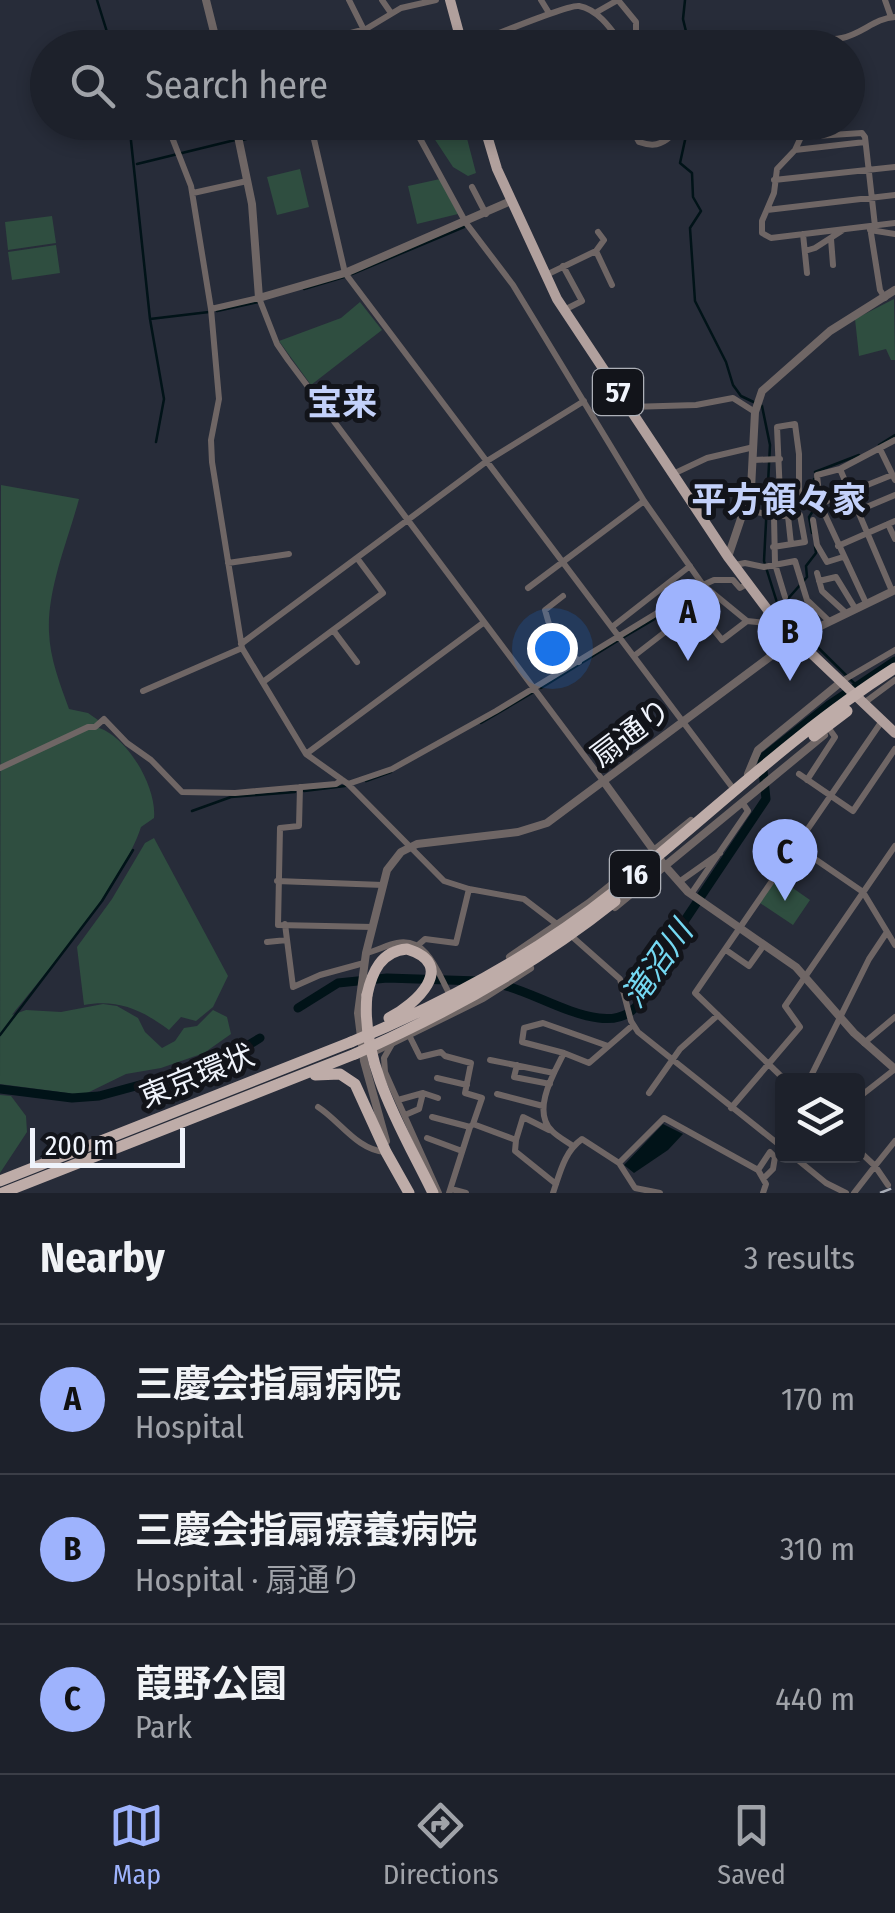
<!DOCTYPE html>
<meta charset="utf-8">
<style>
:root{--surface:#1d212b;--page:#2a2e37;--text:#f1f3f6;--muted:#a0a3a9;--line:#3b3e47;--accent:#9eb3fd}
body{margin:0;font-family:"Fira Sans Condensed","Noto Sans JP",sans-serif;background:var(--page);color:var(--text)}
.controls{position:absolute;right:30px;bottom:30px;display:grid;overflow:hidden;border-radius:10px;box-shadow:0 5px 15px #0003}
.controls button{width:90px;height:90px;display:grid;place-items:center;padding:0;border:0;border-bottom:2px solid var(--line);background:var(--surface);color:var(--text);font:50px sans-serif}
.scale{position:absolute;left:30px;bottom:25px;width:155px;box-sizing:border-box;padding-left:10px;border:5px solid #eff3fb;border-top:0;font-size:28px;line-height:35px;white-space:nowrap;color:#eff3fb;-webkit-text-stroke:8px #12141a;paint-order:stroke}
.you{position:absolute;left:552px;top:648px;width:35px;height:35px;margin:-25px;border:8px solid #fff;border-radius:50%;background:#1a73e8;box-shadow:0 0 0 15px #1a73e833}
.badge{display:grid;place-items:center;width:65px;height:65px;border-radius:50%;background:var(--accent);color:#111;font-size:32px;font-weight:700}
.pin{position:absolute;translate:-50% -82px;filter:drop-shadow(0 2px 5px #0008)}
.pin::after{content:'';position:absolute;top:52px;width:35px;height:30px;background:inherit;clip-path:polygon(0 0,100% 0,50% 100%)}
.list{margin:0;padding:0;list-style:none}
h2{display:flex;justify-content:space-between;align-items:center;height:130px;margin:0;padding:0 40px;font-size:42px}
h2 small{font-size:32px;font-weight:400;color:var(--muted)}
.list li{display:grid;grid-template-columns:65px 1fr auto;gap:30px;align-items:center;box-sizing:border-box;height:150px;padding:0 40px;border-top:2px solid var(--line)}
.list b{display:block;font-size:38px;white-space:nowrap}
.list p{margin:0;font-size:32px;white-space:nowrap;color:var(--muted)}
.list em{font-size:32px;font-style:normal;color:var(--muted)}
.icon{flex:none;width:55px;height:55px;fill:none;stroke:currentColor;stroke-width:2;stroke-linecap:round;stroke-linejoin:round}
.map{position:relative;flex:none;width:895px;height:1193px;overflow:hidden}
.search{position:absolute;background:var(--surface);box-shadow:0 5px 15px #0003;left:30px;right:30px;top:30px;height:110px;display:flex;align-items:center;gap:25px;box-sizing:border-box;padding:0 35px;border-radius:55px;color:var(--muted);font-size:38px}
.sheet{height:580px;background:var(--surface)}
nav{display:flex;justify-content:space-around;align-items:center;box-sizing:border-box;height:140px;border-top:2px solid var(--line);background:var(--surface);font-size:28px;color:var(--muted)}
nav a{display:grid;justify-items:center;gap:5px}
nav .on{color:var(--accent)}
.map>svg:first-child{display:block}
.green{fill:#2f4e40}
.water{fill:#011318}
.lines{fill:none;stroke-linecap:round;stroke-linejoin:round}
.stream{stroke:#011318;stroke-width:2.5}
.river{stroke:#011318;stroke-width:9}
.minor{stroke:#6f6665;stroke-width:6}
.tertiary{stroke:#6f6665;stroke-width:8}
.primary{stroke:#b1a09d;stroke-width:10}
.trunk{stroke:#beaca8;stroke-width:11}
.rail{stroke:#a7abb5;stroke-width:2.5;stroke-dasharray:12 12;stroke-linecap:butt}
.trunk-bridge{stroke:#beaca8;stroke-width:11}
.labels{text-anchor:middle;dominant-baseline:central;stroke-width:10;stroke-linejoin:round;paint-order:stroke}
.shield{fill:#12141a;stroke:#adb0b8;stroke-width:2.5}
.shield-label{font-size:28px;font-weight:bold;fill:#eff3fb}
.street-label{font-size:30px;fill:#eff3fb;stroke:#12141a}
.water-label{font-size:32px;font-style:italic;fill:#74d8f2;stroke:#12141a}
.quarter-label{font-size:35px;font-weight:bold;fill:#c3d1fa;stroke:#12141a}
</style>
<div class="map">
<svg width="895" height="1193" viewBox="0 0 895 1193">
<rect width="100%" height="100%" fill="#272c39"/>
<path class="green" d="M424 123H463L476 173 468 176 453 167Z
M300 169 309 207 277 215 267 177Z
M440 179 458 214 417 224 408 186Z
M52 216 56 243 8 250 5 222Z
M56 245 60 273 12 280 8 252Z
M894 299 895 360H891L886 349 859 356 855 319Z
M360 302 382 330 311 385 279 341 341 318Z
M1 485 79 499C68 540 47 589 49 632 50 659 60 684 69 709L88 713 98 720 96 727C127 735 157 787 154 818L141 827C122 885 51 966 12 1015L26 1010 61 1012 103 1004 117 1006 138 1018 145 1032 162 1048 175 1041 184 1028 197 1026 213 1010 227 1017 231 1034 204 1053 161 1068 126 1074 83 1095 0 1084Z
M154 838 228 976 213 1007 196 1021 181 1017 169 1030C142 1010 118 999 84 1005L77 947 112 899 145 843Z
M777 877 810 900 793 925 760 903Z
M0 1095 11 1096 26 1116 27 1132 0 1173Z"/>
<path class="water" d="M663 1124 683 1134 668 1150 634 1173 624 1165Z"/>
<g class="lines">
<path class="stream" d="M97 0 112 48
M685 0 683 19 690 48
M129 122 150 319 164 399 156 442
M689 122 680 163 692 173 693 197 701 211 690 228 695 301 726 362 733 385 741 396 762 406 770 445 764 561 779 609
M242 140 307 125
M137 164 235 140
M352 274 464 227
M304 289 344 277
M217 311 258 302
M150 319 209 312
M879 445 895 435
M815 472 859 455
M812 533 809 517 817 505 814 479
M815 546 816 553 806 566 807 577 779 609 857 686
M624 637 701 592
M541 688 619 640
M481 723 532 693
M366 781 391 772
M304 791 345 786
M192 811 231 797 295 792
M0 1035 102 901 133 850"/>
<path class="river" d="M498 984C538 990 615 1049 642 998 647 989 649 978 653 968L766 799 762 761 765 756 829 705 895 661
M298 1008 338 983 387 978 478 981
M0 1089 72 1098 99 1096 217 1064 260 1038"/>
<path class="minor" d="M349 0 373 48
M382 0 391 13
M541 0 549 13
M618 0 636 22V48
M885 0 891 17
M595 13 618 0
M462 47C482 41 567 4 579 6 600 10 613 32 625 48
M294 48 366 29 401 8 436 0
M787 48C806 35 822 43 842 38 862 34 875 18 895 17
M166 122 191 186 211 309 219 399 211 440 212 462 242 648 306 754 348 784 444 881 469 889 524 899 558 925
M310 122 345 273 732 787
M411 122 466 223 513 285 644 501 703 585 747 621 767 623 777 632
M628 122 639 142C653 147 661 145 671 136L670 122
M865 142 795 150 777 169 774 193 762 221V233L771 238 895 223
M795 150 801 137 862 133 865 137 875 226
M774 180 895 167
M472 187 486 214
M193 193 247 181
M767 210 895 195
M870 227 880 290 885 298
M870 230 895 234
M803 234 807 273
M831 239 833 265
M596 251 612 285
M805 251 815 248 843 230
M563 266 582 301 564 310
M546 275 596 251 604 240 598 232
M211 309 259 298 277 344 288 360 604 782
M630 407 696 405 733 398 755 412
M880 449 895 480
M753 460 780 459
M840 469 892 591
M673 474 707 458 754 447
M749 495H799V454L795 424 777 427 780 495
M820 504 892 475
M745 509 774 516 800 515 805 542 773 547
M857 511 895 495
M774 516 775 564 785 597
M788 516 791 544
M813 520 817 545 827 562 843 557
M888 524 895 539
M838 546 895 521
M228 563 289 554
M735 565 745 563 764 567 795 561 807 600 829 621
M817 573 822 591 846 613
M819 581 836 577 855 608
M528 588 644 501
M563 596 545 610 549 624 579 662
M866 603 820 504 817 475 840 469 895 440
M612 627 690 566
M333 630 357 662
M241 644 487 461 584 401
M634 656 696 608 722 640 747 621
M842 681 895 650
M263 682 383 593 357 558
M143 691 242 648
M864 703 895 680
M306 754 483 623
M0 768 88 727H95L104 719 127 743 151 760 182 792 235 793 336 784 342 780
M799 774 853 811 895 749
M807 780 835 737 830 730
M348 784 392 769 496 711 703 585 714 580H733L740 588 747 584
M300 787 299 826 280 828 278 925 373 927
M796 846 863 892 895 945
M277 881 383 885
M679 882 720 853
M691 894 748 811 742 802
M285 924 293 987 320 975 364 963
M568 933 620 979 631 1021 638 1032 782 1147
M267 942 287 940
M417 946 425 939 456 943 469 889
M726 950 749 966 764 945
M366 953C377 951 386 945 397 943 428 937 438 974 450 995
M409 1035 420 1057 441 1052 445 1056 471 1063 465 1093 482 1098 473 1124
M864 1043 895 1017
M392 1044 384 1058 385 1072 439 1193
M564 1053 522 1042 524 1028 543 1023 608 1046
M490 1060 554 1073
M517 1065 514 1077 550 1084
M437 1078 467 1085
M785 1080 695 993 882 721
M809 1080 869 959 887 932
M649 1093 680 1049 718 1015
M497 1094 543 1106
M858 1098 895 1069
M398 1100 423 1093 438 1098
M318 1107C340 1121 357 1150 385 1152
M731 1108 800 1027 785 1006 895 846
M405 1115 419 1109 423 1093
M432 1117 470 1127 473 1124 516 1140 523 1117 549 1130
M427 1138 462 1151
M516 1140 515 1151 556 1184
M573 1146C566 1141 558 1137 552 1131 531 1111 554 1073 564 1053L589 1063 633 1025
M858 1150 875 1166 895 1141
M793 1156 826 1183 846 1193
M619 1163 635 1188 660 1193
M758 1170 770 1152 775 1157 773 1169 764 1178
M451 1189 466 1193
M449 1193 470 1127
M553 1193C560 1173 564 1152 582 1139L619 1163 664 1118 758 1170 766 1184 763 1193
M854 1193 875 1166 888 1185"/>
<path class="tertiary" d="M206 0 218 48
M235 122 252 204 259 298 345 273 511 201
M728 557 751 489 755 412 762 391 830 331 895 290
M748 774 758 750 841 682
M604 782 665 866 688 892 796 967 854 1033 895 1069
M615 907 824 735
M510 957 589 903 691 821
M371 1053 483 998 530 968
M386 1141 364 1061 358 1013 366 953 387 870 401 852 417 844 518 832 547 823 794 639 895 590"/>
<path class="primary" d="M450 0 463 48
M483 122 497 169 557 299 728 557 773 617 895 733"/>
<path class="trunk" d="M367 995C360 1064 404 1133 433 1193
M315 1075 340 1074 355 1084 386 1152 409 1193
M0 1181 351 1042
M2 1193 355 1054"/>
<path class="rail" d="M880 1193 895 1187"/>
<path class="trunk-bridge" d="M814 736 847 711
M367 995C372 972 381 951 407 949 459 965 415 1005 389 1018
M351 1042C445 1003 535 955 615 891 708 817 794 732 895 668
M355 1054C448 1013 535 965 615 901"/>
</g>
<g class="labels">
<g class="shield">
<rect x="593" y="369" width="50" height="46" rx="8"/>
<rect x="610" y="851" width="50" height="46" rx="8"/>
</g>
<g class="shield-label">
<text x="618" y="392">57</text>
<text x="635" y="874">16</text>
</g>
<g class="street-label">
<text transform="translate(631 733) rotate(-37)">扇通り</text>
<text transform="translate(197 1076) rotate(-22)">東京環状</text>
</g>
<g class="water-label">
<text transform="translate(657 964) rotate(-55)">滝沼川</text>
</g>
<g class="quarter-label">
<text x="342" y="403">宝来</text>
<text x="779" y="500">平方領々家</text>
</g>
</g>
</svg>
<div class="controls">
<button><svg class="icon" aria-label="layers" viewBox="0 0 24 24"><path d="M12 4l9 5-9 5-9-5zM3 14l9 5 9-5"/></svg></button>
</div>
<div class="scale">200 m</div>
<div class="you"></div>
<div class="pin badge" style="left:688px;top:661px">A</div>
<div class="pin badge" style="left:790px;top:681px">B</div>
<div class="pin badge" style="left:785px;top:901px">C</div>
<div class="search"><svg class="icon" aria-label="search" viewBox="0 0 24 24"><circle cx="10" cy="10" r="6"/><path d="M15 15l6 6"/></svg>Search here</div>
</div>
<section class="sheet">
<h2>Nearby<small>3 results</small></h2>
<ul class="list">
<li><span class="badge">A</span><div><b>三慶会指扇病院</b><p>Hospital</p></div><em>170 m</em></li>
<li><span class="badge">B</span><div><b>三慶会指扇療養病院</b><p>Hospital · 扇通り</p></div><em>310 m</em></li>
<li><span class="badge">C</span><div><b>葭野公園</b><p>Park</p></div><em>440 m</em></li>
</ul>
</section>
<nav>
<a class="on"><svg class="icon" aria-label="map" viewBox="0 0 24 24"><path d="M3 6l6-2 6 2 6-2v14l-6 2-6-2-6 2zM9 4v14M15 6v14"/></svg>Map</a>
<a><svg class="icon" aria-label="directions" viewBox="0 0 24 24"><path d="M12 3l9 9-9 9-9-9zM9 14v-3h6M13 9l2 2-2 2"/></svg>Directions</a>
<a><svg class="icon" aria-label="saved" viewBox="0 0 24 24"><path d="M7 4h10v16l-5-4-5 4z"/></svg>Saved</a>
</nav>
